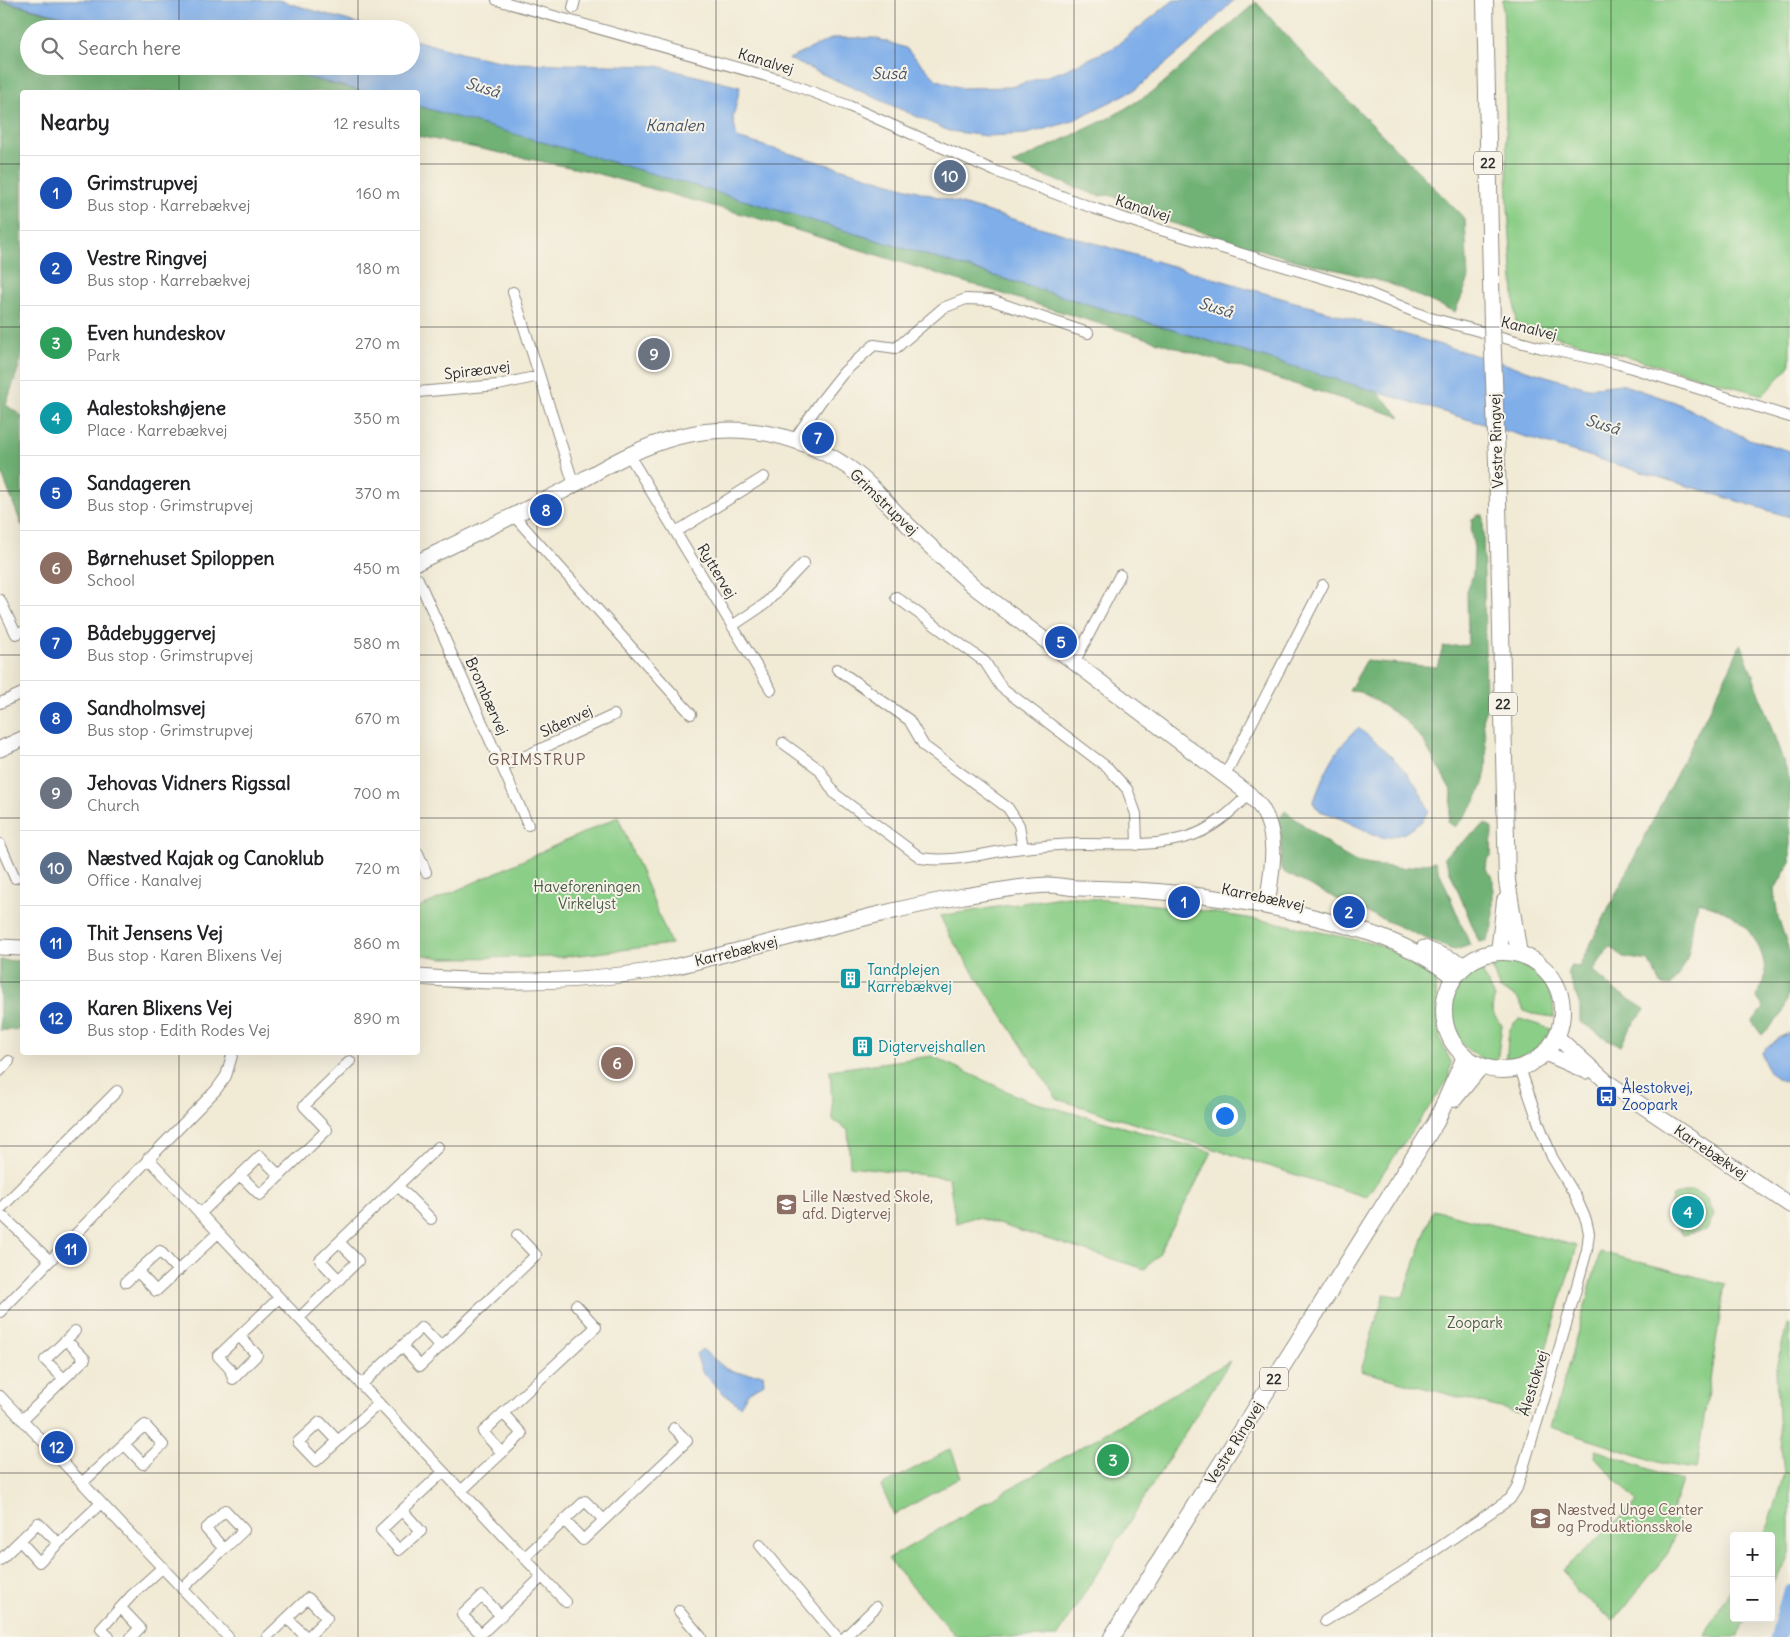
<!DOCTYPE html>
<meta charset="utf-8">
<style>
:root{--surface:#fff;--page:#f2f2f2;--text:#202124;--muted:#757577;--line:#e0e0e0;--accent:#2563eb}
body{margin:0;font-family:Delius,sans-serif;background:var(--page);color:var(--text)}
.controls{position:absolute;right:15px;bottom:15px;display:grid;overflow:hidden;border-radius:5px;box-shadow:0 5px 20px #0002}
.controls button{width:45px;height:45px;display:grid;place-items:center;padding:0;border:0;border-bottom:1px solid var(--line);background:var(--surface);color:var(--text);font:25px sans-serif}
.you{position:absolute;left:1224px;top:1115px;width:18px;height:18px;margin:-12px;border:4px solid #fff;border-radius:50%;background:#1a73e8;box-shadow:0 0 0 8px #1a73e833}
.badge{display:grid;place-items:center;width:32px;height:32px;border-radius:50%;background:var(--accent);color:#fff;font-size:16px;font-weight:700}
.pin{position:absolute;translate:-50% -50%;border:2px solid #fff;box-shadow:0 1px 5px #0006}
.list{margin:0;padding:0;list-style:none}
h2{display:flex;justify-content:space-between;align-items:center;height:65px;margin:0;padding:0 20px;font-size:21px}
h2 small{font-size:16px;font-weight:400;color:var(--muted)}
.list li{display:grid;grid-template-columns:32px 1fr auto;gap:15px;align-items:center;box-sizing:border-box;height:75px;padding:0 20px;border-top:1px solid var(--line)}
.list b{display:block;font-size:19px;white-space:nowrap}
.list p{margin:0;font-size:16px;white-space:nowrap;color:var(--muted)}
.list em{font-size:16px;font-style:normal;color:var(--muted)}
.icon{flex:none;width:28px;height:28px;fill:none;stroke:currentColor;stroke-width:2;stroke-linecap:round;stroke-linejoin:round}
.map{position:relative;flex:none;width:1790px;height:1637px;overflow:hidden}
.search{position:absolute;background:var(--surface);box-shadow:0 5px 20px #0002;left:20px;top:20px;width:400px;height:55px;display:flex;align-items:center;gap:12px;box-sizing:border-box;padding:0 18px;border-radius:28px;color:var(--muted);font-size:19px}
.panel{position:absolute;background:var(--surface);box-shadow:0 5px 20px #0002;left:20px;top:90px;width:400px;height:965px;border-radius:5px}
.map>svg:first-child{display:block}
.green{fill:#8bce87;stroke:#5b7c59}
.forest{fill:#70b174;stroke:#4e6e50}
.water{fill:#7faee9;stroke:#556c8a}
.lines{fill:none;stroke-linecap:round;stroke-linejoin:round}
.river{stroke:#7faee9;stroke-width:16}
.street-casing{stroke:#8e8a80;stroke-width:12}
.secondary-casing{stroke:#8e8a80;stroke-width:17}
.primary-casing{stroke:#8e8a80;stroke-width:18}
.street{stroke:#fff;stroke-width:10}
.secondary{stroke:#fff;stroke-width:15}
.primary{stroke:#fff;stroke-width:16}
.primary-bridge-casing{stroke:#8e8a80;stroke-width:18;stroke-linecap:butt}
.primary-bridge{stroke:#fff;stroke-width:16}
.grid{fill:none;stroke:#2b2b2b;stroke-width:1;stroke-opacity:0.55}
.labels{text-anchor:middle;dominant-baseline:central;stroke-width:4;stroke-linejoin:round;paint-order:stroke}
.shield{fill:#f7f3e8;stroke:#686764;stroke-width:1}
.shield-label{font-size:14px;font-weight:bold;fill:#2b2b2b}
.street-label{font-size:15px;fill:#2b2b2b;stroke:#f7f3e8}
.park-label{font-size:15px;fill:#485c47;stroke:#f7f3e8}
.culture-label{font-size:15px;fill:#0d838f;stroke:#f7f3e8;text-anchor:start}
.transit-label{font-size:15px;fill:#164399;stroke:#f7f3e8;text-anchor:start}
.education-label{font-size:15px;fill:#785e54;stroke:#f7f3e8;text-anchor:start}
.water-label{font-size:16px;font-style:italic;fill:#445264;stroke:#f7f3e8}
.neighbourhood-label{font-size:16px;letter-spacing:1px;fill:#73584f;stroke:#f7f3e8}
</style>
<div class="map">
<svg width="1790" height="1637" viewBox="0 0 1790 1637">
<rect width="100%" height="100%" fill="#f7f3e8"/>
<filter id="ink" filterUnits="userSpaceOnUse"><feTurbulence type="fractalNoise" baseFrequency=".02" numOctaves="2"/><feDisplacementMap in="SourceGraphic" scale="10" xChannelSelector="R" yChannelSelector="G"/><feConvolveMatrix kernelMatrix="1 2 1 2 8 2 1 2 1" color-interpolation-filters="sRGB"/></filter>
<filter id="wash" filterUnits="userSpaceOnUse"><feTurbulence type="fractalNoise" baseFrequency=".0096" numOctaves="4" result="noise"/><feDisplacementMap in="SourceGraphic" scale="20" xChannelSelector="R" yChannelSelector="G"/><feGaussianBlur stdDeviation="1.12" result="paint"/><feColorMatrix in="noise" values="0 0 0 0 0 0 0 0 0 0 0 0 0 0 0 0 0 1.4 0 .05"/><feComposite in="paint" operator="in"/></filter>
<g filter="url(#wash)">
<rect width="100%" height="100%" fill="#f1ead5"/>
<path class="green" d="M1503 0H1790V366L1763 395 1516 325 1508 208Z
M618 817 671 944 563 957 442 958 418 954V908Z
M1067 896 1185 908 1278 923 1376 944 1419 963 1435 981 1440 1039 1451 1062 1448 1080 1366 1197 1057 1099 951 938 940 916Z
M1495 960C1530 958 1555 983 1554 1017L1532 1014 1524 1011C1519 997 1513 994 1500 990L1492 968 1487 962Z
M1479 966 1495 997C1490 1010 1493 1016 1502 1025L1497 1061 1494 1063C1445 1050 1436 993 1479 966Z
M1520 1019 1551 1029C1543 1048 1527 1061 1506 1063 1509 1048 1504 1026 1520 1019Z
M932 1056 1026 1100 1212 1152 1159 1254 1145 1269 975 1217 956 1223 949 1178 850 1166 848 1130 833 1120 830 1070Z
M1691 1190 1706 1197 1714 1214 1707 1230 1683 1235 1668 1215 1672 1197Z
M1433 1210 1577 1246 1526 1415 1361 1371 1384 1294 1403 1297Z
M1600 1252 1725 1284 1696 1469 1664 1464 1551 1427Z
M1790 1324V1554L1786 1563 1771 1585V1536H1762L1769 1524 1784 1473 1778 1420 1776 1367 1787 1326Z
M1230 1361 1057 1637H957L888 1559Z
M951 1449 961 1477 894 1515 881 1486Z
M1596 1450 1682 1481 1671 1514 1679 1522 1668 1553 1614 1620 1577 1592 1563 1570 1637 1502 1595 1457Z
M1734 1583V1618H1748L1742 1627 1739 1637H1705L1709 1627Z"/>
<path class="forest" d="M0 1 112 29H29V66H261L366 92H22V357L6 405 22 416V526L0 469Z
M1256 2 1303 54 1465 219 1468 281 1455 312 1388 283 1342 271 1298 261 1126 209 1129 201 1109 195 1099 196 1012 164 1111 117 1154 91Z
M418 106 451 114 764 206 1377 392 1401 417 767 221 588 171 418 136Z
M1478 515H1483L1486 710 1483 717C1484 733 1488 752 1486 769 1484 791 1470 812 1455 827L1448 822 1451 809 1452 792 1424 742 1404 719 1361 692 1349 691 1366 661 1437 667 1443 647 1468 645 1467 592 1473 574 1474 548 1471 532 1472 519Z
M1741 643 1790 780V862L1774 891 1778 917 1790 953V992L1782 1015 1762 1035 1752 1022 1764 1008 1756 997C1759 991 1765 983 1765 976 1766 952 1750 927 1730 914 1723 909 1708 906 1698 901 1691 920 1693 937 1688 955 1685 966 1677 977 1671 986L1661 985 1656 973 1648 961 1623 957 1610 946 1593 971 1616 991 1645 1009 1628 1031 1621 1046C1606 1041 1594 1029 1580 1022V1006L1568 973 1571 966 1579 967 1731 666Z
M1285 811 1342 854 1356 862 1371 865 1403 868 1435 861 1470 945 1456 950 1450 949 1337 899 1285 873 1280 866 1282 846 1279 820Z
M1485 824 1490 826 1492 829 1491 856 1487 860 1486 869 1493 877V927L1486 941 1479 942 1444 857Z
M0 960 22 961V1030H0Z"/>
<path class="water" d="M0 0H278L376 29H112Z
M1174 0H1234L1197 37 1136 89 1070 122 1026 134 987 136 949 131 789 59 833 38H875L906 48 937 80 961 88 1011 87 1060 72 1113 48Z
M411 39 464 54 510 63 657 66 740 87 733 118 737 138 1587 388 1621 384 1675 402 1746 438 1790 451V517L764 206 418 106V92H366L261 66H411Z
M1358 728C1388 751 1415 775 1429 811L1421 822 1403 834 1382 838 1335 816 1320 811 1315 806 1314 801C1325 771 1334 750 1358 728Z
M1790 1033V1084C1771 1076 1766 1073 1762 1052L1780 1037Z
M702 1349 726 1369 740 1373 763 1374 764 1383 748 1393 740 1406 723 1393 702 1372 696 1354Z"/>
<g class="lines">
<path class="river" d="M1778 1637 1790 1593"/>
</g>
</g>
<g filter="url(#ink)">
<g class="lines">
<defs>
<path id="street" d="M497 0 781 80 849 106 995 171 1093 208 1144 225 1354 287 1427 317 1542 348 1619 364 1790 417
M573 8 575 0
M513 292 574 485
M418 392 498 385 539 376
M796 441 798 434 821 401 844 372 874 345 896 348 943 308 966 299 991 300 1088 333
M629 455 771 690
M514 516 691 714
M676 532 764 477
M418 579 528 825
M896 597 985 662 1001 687 1108 768 1127 789 1136 814 1137 845
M0 600 16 634 22 632
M732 626 765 604 804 563
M1074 663 1120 575
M837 669 909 720 924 746 1008 808 1019 825 1023 848
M0 703 22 693
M783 743 819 769 835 794 921 858C954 864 990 851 1023 848 1043 846 1064 844 1084 844 1119 844 1153 847 1187 837 1212 830 1231 812 1249 794
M502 767 614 715
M1225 775 1323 585
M0 844 15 878
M418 853 426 872
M0 1071 9 1061
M148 1158 566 1602
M240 1175 260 1195 327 1130 304 1106 350 1061
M398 1186 431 1219
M0 1209 117 1091
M0 1213 49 1260
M200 1214 260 1156 280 1176
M138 1272 156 1291 218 1233
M339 1280 320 1260 438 1147
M126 1282 160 1251 178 1271
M0 1312 216 1090 226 1076 233 1052
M299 1318 358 1261 339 1242
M239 1336 257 1355 233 1379 230 1369 218 1356 279 1298
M66 1340 75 1331
M402 1346 420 1366 536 1255 517 1235
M361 1385 422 1327 440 1346
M0 1396 228 1637
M22 1420 64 1379 45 1360 66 1340 85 1359 64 1379
M338 1441 316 1461 298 1442 320 1422 338 1441 379 1403
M502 1453 483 1432 596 1327 576 1305
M83 1482 124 1444 143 1464 163 1445 145 1425 124 1444
M461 1491 522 1434 503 1413
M402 1510 421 1531 399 1550 381 1530 443 1472
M564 1520 583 1540 687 1441 674 1428
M20 1541 39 1562 101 1503
M760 1545 837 1637
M524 1558 585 1501 604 1520
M0 1560 38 1523 58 1543
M182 1589 224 1549 206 1529 225 1510 244 1530 224 1549
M121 1608 140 1628 131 1637
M679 1611 701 1637
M501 1616 482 1596 462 1615 481 1634 542 1577
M287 1618 306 1637
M1325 1621 1412 1566 1510 1499 1517 1488 1560 1346 1587 1250 1589 1233 1586 1220 1575 1195 1552 1157 1539 1124 1520 1068
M109 1637 101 1629 131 1596 163 1567
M267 1637 308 1598 327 1618 308 1637
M845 1637 876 1607"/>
<path id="secondary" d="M418 562C466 539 515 515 563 491 585 479 607 465 629 455 703 419 779 421 848 467 871 483 890 507 910 527 932 548 954 569 977 589L1249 794C1253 799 1259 804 1262 809 1280 838 1271 874 1267 905
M0 749 22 739
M0 947 22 948
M1424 948 1465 965
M418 977C501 984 585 983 668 968 692 963 716 956 740 950 815 931 888 910 964 896 991 892 1020 886 1048 885 1059 885 1070 888 1080 888 1153 889 1226 896 1297 913 1351 926 1411 941 1454 978
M1557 1037 1607 1082 1790 1205
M1545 1053 1586 1071"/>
<path id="primary" d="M1485 0 1492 326
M1497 462 1507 881 1519 954
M1444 1011a59 59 0 1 1 118 0a59 59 0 1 1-118 0Z
M1499 952 1505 901
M1454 1099 1481 1066
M1112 1637 1436 1122 1465 1057"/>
</defs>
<use href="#street" class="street-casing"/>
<use href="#secondary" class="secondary-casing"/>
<use href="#primary" class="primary-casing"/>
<use href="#street" class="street"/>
<use href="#secondary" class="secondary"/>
<use href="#primary" class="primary"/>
<defs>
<path id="primary-bridge" d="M1492 326 1497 462"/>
</defs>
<use href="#primary-bridge" class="primary-bridge-casing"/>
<use href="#primary-bridge" class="primary-bridge"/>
</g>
</g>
<path class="grid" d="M179 0V29M358 0V29M537 0V1637M716 0V1637M895 0V1637M1074 0V1637M1253 0V1637M1432 0V1637M1611 0V1637M179 66V92M358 66V92M0 164H22M418 164H1790M0 327H22M418 327H1790M0 491H22M418 491H1790M0 655H22M418 655H1790M0 818H22M418 818H1790M0 982H22M418 982H1790M179 1052V1637M358 1052V1637M0 1146H1790M0 1310H1790M0 1473H1790"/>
<defs>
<symbol id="building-square" viewBox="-11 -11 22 22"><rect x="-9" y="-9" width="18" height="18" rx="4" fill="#0f9aa8" stroke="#f7f3e8"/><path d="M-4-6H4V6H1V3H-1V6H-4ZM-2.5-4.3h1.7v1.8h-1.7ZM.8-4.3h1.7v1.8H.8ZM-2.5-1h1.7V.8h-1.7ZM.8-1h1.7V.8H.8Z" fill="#fff"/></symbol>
<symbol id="bus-square" viewBox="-11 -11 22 22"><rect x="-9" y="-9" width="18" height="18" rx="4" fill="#1a4fb4" stroke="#f7f3e8"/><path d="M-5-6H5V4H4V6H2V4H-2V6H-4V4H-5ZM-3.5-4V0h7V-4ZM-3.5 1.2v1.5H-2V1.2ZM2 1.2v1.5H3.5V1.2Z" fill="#fff"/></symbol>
<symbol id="school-square" viewBox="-11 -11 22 22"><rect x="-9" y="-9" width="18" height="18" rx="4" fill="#8d6e63" stroke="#f7f3e8"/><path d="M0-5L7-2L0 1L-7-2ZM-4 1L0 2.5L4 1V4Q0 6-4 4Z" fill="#fff"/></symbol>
</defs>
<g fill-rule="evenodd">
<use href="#building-square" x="838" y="966" width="25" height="25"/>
<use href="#building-square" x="850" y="1034" width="25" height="25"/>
<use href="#bus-square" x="1594" y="1084" width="25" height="25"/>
<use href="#school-square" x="774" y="1192" width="25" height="25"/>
<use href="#school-square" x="1528" y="1506" width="25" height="25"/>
</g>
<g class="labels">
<g class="shield">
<rect x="1474" y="151.5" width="28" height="23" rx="4"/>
<rect x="1489" y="692.5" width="28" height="23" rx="4"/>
<rect x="1260" y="1367.5" width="28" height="23" rx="4"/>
</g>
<g class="shield-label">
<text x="1488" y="163">22</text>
<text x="1503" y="704">22</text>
<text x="1274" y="1379">22</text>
</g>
<g class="street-label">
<text transform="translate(766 61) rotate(17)">Kanalvej</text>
<text transform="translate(1143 208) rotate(18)">Kanalvej</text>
<text transform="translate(1529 328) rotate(14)">Kanalvej</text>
<text transform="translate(477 370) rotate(-7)">Spiræavej</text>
<text transform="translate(1496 441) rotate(-92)">Vestre Ringvej</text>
<text transform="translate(884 502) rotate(44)">Grimstrupvej</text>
<text transform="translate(717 571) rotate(59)">Ryttervej</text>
<text transform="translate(487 696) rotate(66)">Brombærvej</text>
<text transform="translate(566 721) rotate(-25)">Slåenvej</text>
<text transform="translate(1263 897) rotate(12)">Karrebækvej</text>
<text transform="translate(736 951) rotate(-14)">Karrebækvej</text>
<text transform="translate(1711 1152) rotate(34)">Karrebækvej</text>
<text transform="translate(1533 1383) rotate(-73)">Ålestokvej</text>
<text transform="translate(1234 1443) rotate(-58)">Vestre Ringvej</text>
</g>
<g class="park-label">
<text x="587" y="886">Haveforeningen<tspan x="587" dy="17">Virkelyst</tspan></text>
<text x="1475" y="1322">Zoopark</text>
</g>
<g class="culture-label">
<text x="867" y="969">Tandplejen<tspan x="867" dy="17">Karrebækvej</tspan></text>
<text x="878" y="1046">Digtervejshallen</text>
</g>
<g class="transit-label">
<text x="1622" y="1087">Ålestokvej,<tspan x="1622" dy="17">Zoopark</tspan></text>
</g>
<g class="education-label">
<text x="802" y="1196">Lille Næstved Skole,<tspan x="802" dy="17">afd. Digtervej</tspan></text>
<text x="1557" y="1509">Næstved Unge Center<tspan x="1557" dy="17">og Produktionsskole</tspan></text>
</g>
<g class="water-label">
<text x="889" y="73">Suså</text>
<text transform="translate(483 87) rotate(17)">Suså</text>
<text x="675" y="125">Kanalen</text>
<text transform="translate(1216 307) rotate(17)">Suså</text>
<text transform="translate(1603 424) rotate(17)">Suså</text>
</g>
<g class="neighbourhood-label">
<text x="537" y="759">GRIMSTRUP</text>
</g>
</g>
</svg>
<div class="controls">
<button>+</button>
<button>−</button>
</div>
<div class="you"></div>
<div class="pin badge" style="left:1184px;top:902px;background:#1a4fb4">1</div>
<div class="pin badge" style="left:1349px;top:912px;background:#1a4fb4">2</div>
<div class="pin badge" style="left:1113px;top:1460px;background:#2e9e5b">3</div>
<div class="pin badge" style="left:1688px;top:1212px;background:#0f9aa8">4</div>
<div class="pin badge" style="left:1061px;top:642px;background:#1a4fb4">5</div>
<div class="pin badge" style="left:617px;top:1063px;background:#8d6e63">6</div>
<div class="pin badge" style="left:818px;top:438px;background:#1a4fb4">7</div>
<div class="pin badge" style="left:546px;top:510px;background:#1a4fb4">8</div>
<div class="pin badge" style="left:654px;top:354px;background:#6b7280">9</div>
<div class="pin badge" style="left:950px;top:176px;background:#5c6f8a">10</div>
<div class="pin badge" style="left:71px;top:1249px;background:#1a4fb4">11</div>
<div class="pin badge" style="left:57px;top:1447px;background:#1a4fb4">12</div>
<div class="search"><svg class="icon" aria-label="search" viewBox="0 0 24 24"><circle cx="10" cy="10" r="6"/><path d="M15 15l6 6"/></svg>Search here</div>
<section class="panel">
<h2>Nearby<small>12 results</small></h2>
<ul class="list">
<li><span class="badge" style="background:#1a4fb4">1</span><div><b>Grimstrupvej</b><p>Bus stop · Karrebækvej</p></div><em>160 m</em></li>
<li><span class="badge" style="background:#1a4fb4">2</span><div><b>Vestre Ringvej</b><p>Bus stop · Karrebækvej</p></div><em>180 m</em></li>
<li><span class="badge" style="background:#2e9e5b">3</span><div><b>Even hundeskov</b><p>Park</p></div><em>270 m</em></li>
<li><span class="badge" style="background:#0f9aa8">4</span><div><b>Aalestokshøjene</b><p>Place · Karrebækvej</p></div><em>350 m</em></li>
<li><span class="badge" style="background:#1a4fb4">5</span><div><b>Sandageren</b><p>Bus stop · Grimstrupvej</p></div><em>370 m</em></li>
<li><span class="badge" style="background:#8d6e63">6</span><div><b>Børnehuset Spiloppen</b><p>School</p></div><em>450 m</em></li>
<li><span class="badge" style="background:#1a4fb4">7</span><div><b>Bådebyggervej</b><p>Bus stop · Grimstrupvej</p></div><em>580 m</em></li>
<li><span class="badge" style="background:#1a4fb4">8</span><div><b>Sandholmsvej</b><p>Bus stop · Grimstrupvej</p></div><em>670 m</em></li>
<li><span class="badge" style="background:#6b7280">9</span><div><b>Jehovas Vidners Rigssal</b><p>Church</p></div><em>700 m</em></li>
<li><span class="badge" style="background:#5c6f8a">10</span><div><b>Næstved Kajak og Canoklub</b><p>Office · Kanalvej</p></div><em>720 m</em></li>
<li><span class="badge" style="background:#1a4fb4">11</span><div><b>Thit Jensens Vej</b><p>Bus stop · Karen Blixens Vej</p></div><em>860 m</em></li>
<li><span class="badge" style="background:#1a4fb4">12</span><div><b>Karen Blixens Vej</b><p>Bus stop · Edith Rodes Vej</p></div><em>890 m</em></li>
</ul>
</section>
</div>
